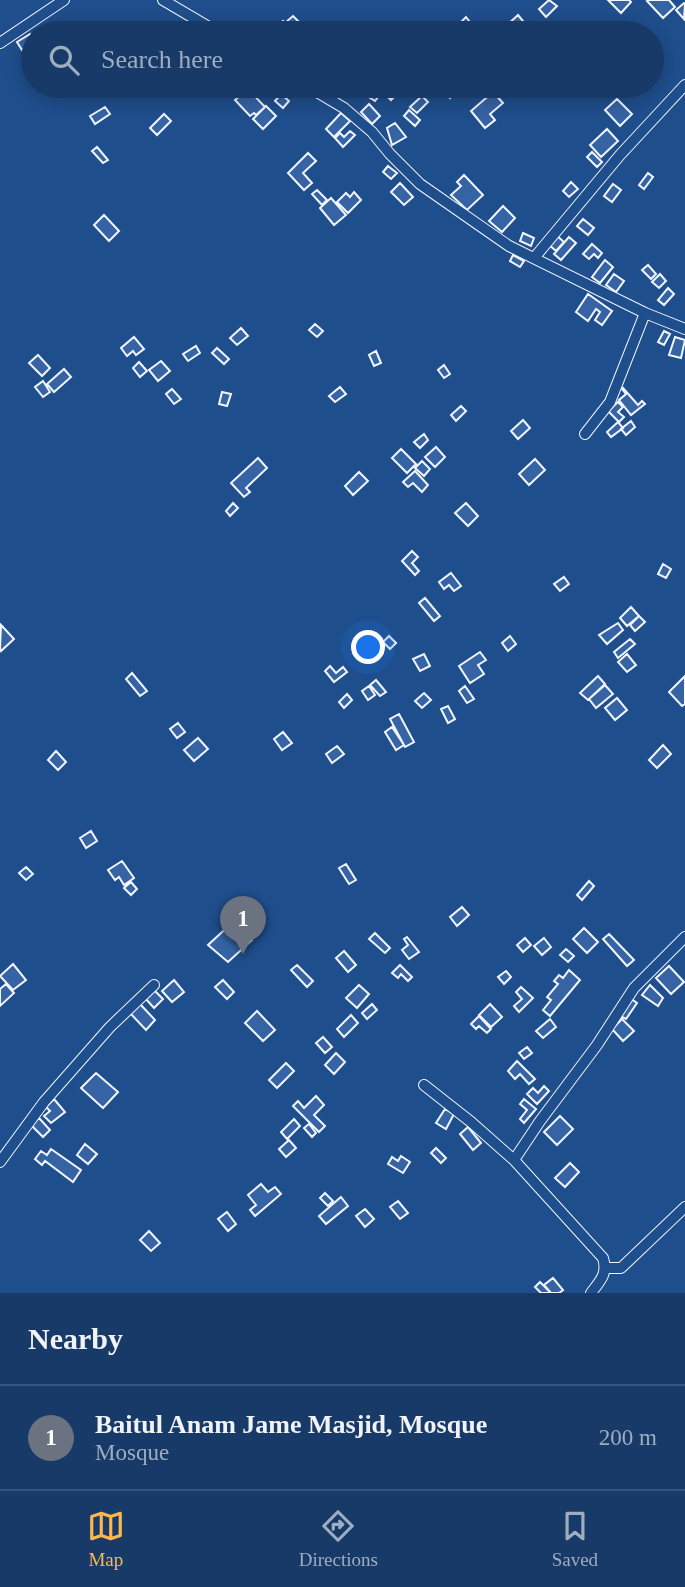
<!DOCTYPE html>
<style>
:root{--surface:#173a69;--page:#20416f;--text:#f1f3f6;--muted:#9eadc0;--line:#36547d;--accent:#ffb74d}
body{margin:0;font-family:Georgia,serif;background:var(--page);color:var(--text)}
.you{position:absolute;left:369px;top:648px;width:24px;height:24px;margin:-18px;border:5px solid #fff;border-radius:50%;background:#1a73e8;box-shadow:0 0 0 10px #1a73e833}
.badge{display:grid;place-items:center;width:46px;height:46px;border-radius:50%;background:var(--accent);color:#fff;font-size:23px;font-weight:700}
.pin{position:absolute;translate:-50% -58px;filter:drop-shadow(0 2px 4px #0008)}
.pin::after{content:'';position:absolute;top:37px;width:24px;height:21px;background:inherit;clip-path:polygon(0 0,100% 0,50% 100%)}
.list{margin:0;padding:0;list-style:none}
h2{display:flex;justify-content:space-between;align-items:center;height:91px;margin:0;padding:0 28px;font-size:30px}
h2 small{font-size:23px;font-weight:400;color:var(--muted)}
.list li{display:grid;grid-template-columns:46px 1fr auto;gap:21px;align-items:center;box-sizing:border-box;height:105px;padding:0 28px;border-top:2px solid var(--line)}
.list b{display:block;font-size:26px;white-space:nowrap}
.list p{margin:0;font-size:23px;white-space:nowrap;color:var(--muted)}
.list em{font-size:23px;font-style:normal;color:var(--muted)}
.icon{flex:none;width:38px;height:38px;fill:none;stroke:currentColor;stroke-width:2;stroke-linecap:round;stroke-linejoin:round}
.map{position:relative;flex:none;width:685px;height:1293px;overflow:hidden}
.search{position:absolute;background:var(--surface);box-shadow:0 4px 18px #0003;left:21px;right:21px;top:21px;height:77px;display:flex;align-items:center;gap:18px;box-sizing:border-box;padding:0 24px;border-radius:38px;color:var(--muted);font-size:26px}
.sheet{height:196px;background:var(--surface)}
nav{display:flex;justify-content:space-around;align-items:center;box-sizing:border-box;height:98px;border-top:2px solid var(--line);background:var(--surface);font-size:19px;color:var(--muted)}
nav a{display:grid;justify-items:center;gap:4px}
nav .on{color:var(--accent)}
.map>svg:first-child{display:block}
.building{fill:#3563a3;stroke:#f2f6ff;stroke-width:2}
.lines{fill:none;stroke-linecap:round;stroke-linejoin:round}
.street-casing{stroke:#f2f6ff;stroke-width:12}
.street{stroke:#1f4e8c;stroke-width:10}
</style>
<div class="map">
<svg width="685" height="1293" viewBox="0 0 685 1293">
<rect width="100%" height="100%" fill="#1f4e8c"/>
<path class="building" d="M549 0 557 6 546 17 539 9Z
M608 0H629L631 2 621 13Z
M649 0H669L675 7 663 18 647 1Z
M684 3 685 4 684 19 676 10Z
M518 15 527 26 519 33H511L505 27Z
M293 16 304 27 297 33H271L283 21 285 23Z
M466 17 473 26 468 30 461 22Z
M30 34 33 43 22 50 17 42Z
M374 86 382 92 375 101 367 96Z
M384 86H403L404 87 391 100 380 89Z
M439 86H451L456 92 450 98Z
M248 89 265 107 256 115 254 113 250 116 235 100Z
M493 92 503 103 490 114 495 120 485 128 471 111Z
M281 94 289 101 283 108 275 101Z
M422 96 428 102 417 113 410 107Z
M617 99 632 114 620 126 605 110Z
M369 104 380 116 372 124 361 112Z
M266 106 276 116 263 129 253 119Z
M105 107 110 114 95 124 90 116Z
M409 110 420 120 415 126 404 116Z
M341 113 350 121 334 137 326 129Z
M164 114 171 121 157 135 150 128Z
M395 123 406 137 392 145 387 128Z
M607 129 618 141 601 157 590 145Z
M350 131 355 135 343 147 335 138 340 133 344 137Z
M97 147 108 160 103 163 92 151Z
M592 152 602 162 597 167 587 157Z
M308 153 316 161 303 173 312 183 304 190 288 173Z
M388 166 397 173 391 179 383 172Z
M648 173 653 177 644 189 639 185Z
M464 175 483 195 467 210 451 195 461 186 457 182Z
M571 182 578 189 569 197 563 191Z
M400 183 413 197 404 205 391 192Z
M613 184 621 190 612 202 604 196Z
M317 190 327 200 322 205 312 194Z
M354 192 361 200 348 213 337 202 346 193 350 197Z
M331 198 346 215 334 225 320 208Z
M503 206 515 218 502 232 489 221Z
M104 215 119 231 109 241 94 225Z
M583 219 594 228 588 235 577 226Z
M523 233 534 238 531 246 520 241Z
M556 235 564 242 556 251 548 244Z
M569 237 576 243 561 260 554 254Z
M592 244 602 253 598 258 594 254 589 259 583 254Z
M513 255 524 261 520 267 510 261Z
M605 260 613 267 600 283 592 277Z
M648 265 656 274 651 279 642 270Z
M614 274 624 281 616 292 606 285Z
M660 274 666 281 659 288 652 282Z
M668 288 674 294 664 305 658 300Z
M588 294 612 311 602 325 595 320 600 312 596 309 588 321 576 312Z
M315 324 323 331 317 337 309 330Z
M241 328 248 336 237 345 230 338Z
M664 331 670 334 664 345 658 342Z
M134 337 144 349 136 355 133 351 127 356 121 348Z
M675 337 685 340 681 358 669 355Z
M196 346 200 353 188 361 183 354Z
M217 348 229 359 224 364 212 353Z
M376 351 381 363 374 366 369 355Z
M38 355 50 368 42 376 29 363Z
M161 361 170 371 158 381 149 370Z
M139 362 147 371 140 377 133 368Z
M444 365 450 374 444 378 438 370Z
M64 369 71 377 54 392 47 384Z
M43 381 50 392 43 397 35 387Z
M340 387 346 394 335 402 329 396Z
M623 388 638 405 642 401 645 404 631 415 619 400 626 394 622 389Z
M172 389 181 399 174 404 166 394Z
M222 392 231 394 227 406 219 404Z
M618 402 623 407 618 412 624 417 619 422 608 411Z
M461 406 466 411 456 421 451 415Z
M523 420 530 428 518 439 511 431Z
M631 421 635 427 626 435 621 429Z
M618 422 623 428 611 437 607 432Z
M424 434 428 440 420 448 414 442Z
M436 447 445 457 435 467 425 457Z
M401 449 416 464 407 473 392 458Z
M258 458 267 468 246 488 250 492 244 497 231 483Z
M535 459 545 470 529 485 519 474Z
M422 461 430 469 424 476 415 468Z
M415 471 428 485 422 492 413 483 408 487 403 482Z
M359 472 368 481 353 495 345 486Z
M233 503 238 508 230 516 226 511Z
M466 503 478 516 468 526 455 513Z
M412 551 418 557 412 563 419 571 415 575 402 561Z
M663 564 671 569 666 578 658 574Z
M451 573 461 586 454 591 449 585 444 589 439 582Z
M564 577 569 584 560 591 554 584Z
M425 598 440 616 434 621 419 603Z
M631 607 639 616 627 626 620 618Z
M639 616 645 622 635 631 630 625Z
M618 623 623 630 607 644 599 635Z
M1 625 14 639 1 651 0 649Z
M389 636 396 643 390 649 383 642Z
M510 636 516 644 508 651 502 643Z
M377 639 384 646 376 653 369 646Z
M630 639 635 644 618 658 614 652Z
M480 652 486 660 478 665 484 674 470 683 459 666Z
M424 654 430 666 420 671 413 659Z
M627 654 636 665 627 672 618 662Z
M330 666 336 673 343 667 347 672 334 682 325 671Z
M132 673 147 691 140 696 126 679Z
M598 676 605 684 588 700 580 693Z
M685 676V704L682 706 669 692Z
M376 680 386 692 380 696 370 685Z
M605 685 613 694 596 708 589 699Z
M369 686 375 695 368 700 362 691Z
M465 686 474 699 467 703 459 691Z
M424 693 431 700 422 708 415 701Z
M347 694 352 700 344 708 339 702Z
M617 698 627 710 615 720 605 708Z
M448 706 455 719 448 723 441 709Z
M399 714 414 742 405 747 390 719Z
M178 723 185 732 177 738 170 729Z
M392 727 404 745 396 750 385 732Z
M283 732 292 743 282 750 274 739Z
M198 738 208 749 194 761 184 750Z
M663 745 671 754 657 768 649 760Z
M337 746 344 754 332 763 326 754Z
M56 751 66 762 58 770 48 760Z
M91 831 97 841 86 848 80 838Z
M122 861 134 878 124 885 119 877 115 880 108 870Z
M346 864 356 880 349 884 339 868Z
M26 867 33 874 26 880 19 873Z
M589 881 594 886 582 900 577 895Z
M131 882 137 889 131 895 124 888Z
M462 907 469 915 457 926 450 917Z
M246 910 254 918 233 938 237 941 245 934 252 940 228 962 208 945Z
M584 928 598 942 587 953 573 939Z
M375 933 390 948 385 953 369 939Z
M609 934 634 960 627 966 603 939Z
M407 937 419 952 409 959 402 950 408 945 404 939Z
M525 938 531 945 523 952 517 945Z
M544 938 551 947 542 955 534 946Z
M566 949 574 956 568 962 560 955Z
M344 951 356 965 348 972 336 958Z
M13 964 26 980 13 990 0 976Z
M297 965 313 981 307 987 291 970Z
M400 965 412 977 408 981 401 974 398 978 392 973Z
M669 966 684 982 671 994 656 978Z
M569 970 580 980 550 1016 543 1010 551 1000 547 997 558 984 554 981 559 975 563 978Z
M506 971 511 977 504 984 498 977Z
M174 980 184 992 172 1002 162 991Z
M223 980 234 992 227 999 215 987Z
M6 984 14 993 0 1006V989Z
M359 985 369 994 357 1008 346 998Z
M650 985 663 998 658 1006 642 995Z
M521 987 533 998 519 1012 514 1006 522 999 516 992Z
M154 990 163 999 154 1008 145 998Z
M630 998 637 1003 626 1019 619 1015Z
M140 1004 155 1020 146 1030 130 1013Z
M372 1004 377 1010 367 1019 362 1013Z
M490 1004 502 1017 491 1027 479 1015Z
M257 1011 275 1030 263 1041 245 1023Z
M351 1015 358 1023 344 1037 337 1029Z
M479 1016 491 1029 487 1033 479 1026 476 1029 471 1024Z
M550 1019 556 1027 543 1038 536 1031Z
M622 1019 634 1031 623 1041 612 1029Z
M323 1037 332 1047 325 1053 316 1043Z
M527 1047 532 1053 524 1059 519 1053Z
M336 1053 345 1062 334 1074 325 1065Z
M517 1061 535 1079 529 1084 520 1074 515 1079 508 1071Z
M286 1063 294 1071 277 1088 269 1080Z
M96 1073 118 1092 103 1108 81 1088Z
M544 1086 549 1091 537 1104 527 1094 533 1088 538 1093Z
M316 1096 324 1105 314 1115 325 1126 319 1132 293 1106 298 1101 304 1108Z
M54 1099 65 1112 51 1123 44 1116 50 1111 46 1107Z
M524 1099 536 1109 524 1123 520 1119 527 1110 520 1104Z
M445 1109 454 1114 446 1129 436 1123Z
M560 1116 573 1129 557 1145 544 1132Z
M39 1118 50 1130 43 1137 31 1125Z
M294 1119 300 1126 287 1139 281 1132Z
M309 1124 316 1133 312 1137 304 1128Z
M468 1127 481 1143 473 1150 460 1134Z
M289 1140 296 1148 286 1157 279 1149Z
M85 1144 97 1154 88 1164 77 1155Z
M436 1148 446 1158 441 1163 431 1153Z
M51 1149 81 1170 73 1182 45 1161 42 1165 35 1159 41 1151 47 1155Z
M401 1156 410 1162 403 1173 388 1164 392 1157 398 1161Z
M570 1163 579 1172 565 1187 555 1178Z
M261 1184 268 1192 275 1187 281 1194 255 1216 250 1210 256 1205 248 1195Z
M325 1193 333 1201 328 1206 320 1198Z
M341 1197 348 1206 326 1224 319 1216Z
M398 1201 408 1213 400 1219 390 1207Z
M365 1209 374 1219 365 1227 356 1216Z
M227 1212 236 1224 228 1231 218 1219Z
M149 1231 160 1243 151 1251 140 1240Z
M553 1278 563 1290 559 1293H551L544 1285Z
M540 1282 550 1292 548 1293H541L535 1287Z"/>
<g class="lines">
<defs>
<path id="street" d="M163 0 219 33
M0 43 64 0
M307 86 344 108 372 132 390 154 420 184 509 246 645 313 685 329
M534 258 620 155 685 85
M585 434 610 402 645 313
M424 1085 471 1122 514 1160 603 1258C608 1274 600 1281 591 1293
M514 1160 540 1121 597 1045 634 988 685 937
M0 1162 44 1102 110 1027 154 985
M606 1268H621L685 1207"/>
</defs>
<use href="#street" class="street-casing"/>
<use href="#street" class="street"/>
</g>
</svg>
<div class="you"></div>
<div class="pin badge" style="left:243px;top:954px;background:#6b7280">1</div>
<div class="search"><svg class="icon" aria-label="search" viewBox="0 0 24 24"><circle cx="10" cy="10" r="6"/><path d="M15 15l6 6"/></svg>Search here</div>
</div>
<section class="sheet">
<h2>Nearby<small></small></h2>
<ul class="list">
<li><span class="badge" style="background:#6b7280">1</span><div><b>Baitul Anam Jame Masjid, Mosque</b><p>Mosque</p></div><em>200 m</em></li>
</ul>
</section>
<nav>
<a class="on"><svg class="icon" aria-label="map" viewBox="0 0 24 24"><path d="M3 6l6-2 6 2 6-2v14l-6 2-6-2-6 2zM9 4v14M15 6v14"/></svg>Map</a>
<a><svg class="icon" aria-label="directions" viewBox="0 0 24 24"><path d="M12 3l9 9-9 9-9-9zM9 14v-3h6M13 9l2 2-2 2"/></svg>Directions</a>
<a><svg class="icon" aria-label="saved" viewBox="0 0 24 24"><path d="M7 4h10v16l-5-4-5 4z"/></svg>Saved</a>
</nav>
